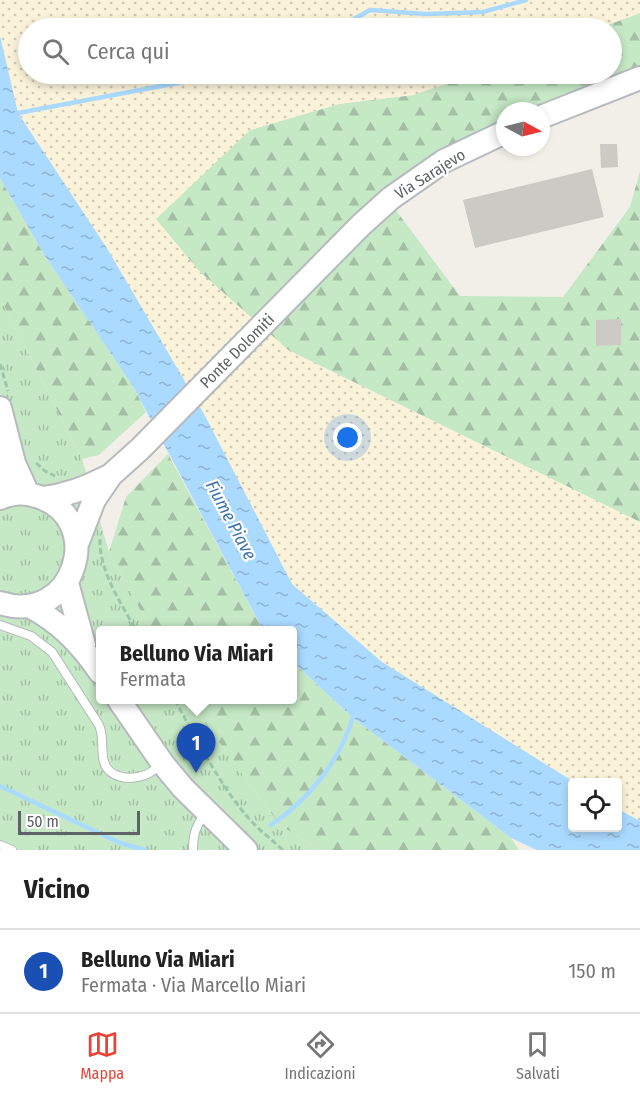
<!DOCTYPE html>
<html lang="it">
<meta charset="utf-8">
<style>
:root{--surface:#fff;--page:#f6f6f6;--text:#222;--muted:#767676;--line:#e0e0e0;--accent:#ea4335}
body{margin:0;font-family:"Fira Sans Condensed",sans-serif;background:var(--page);color:var(--text)}
.controls{position:absolute;right:18px;bottom:18px;display:grid;overflow:hidden;border-radius:6px;box-shadow:0 3px 9px #0003}
.controls button{width:54px;height:54px;display:grid;place-items:center;padding:0;border:0;border-bottom:2px solid var(--line);background:var(--surface);color:var(--text);font:30px sans-serif}
.compass{position:absolute;left:496px;top:102px;width:54px;height:54px;border-radius:50%;background:var(--surface);box-shadow:0 3px 9px #0003;rotate:97deg}
.scale{position:absolute;left:18px;bottom:15px;width:122px;box-sizing:border-box;padding-left:6px;border:3px solid #5f6368;border-top:0;font-size:16px;line-height:21px;white-space:nowrap;color:#5f6368;-webkit-text-stroke:4px #fff;paint-order:stroke}
.you{position:absolute;left:348px;top:438px;width:21px;height:21px;margin:-15px;border:4px solid #fff;border-radius:50%;background:#1a73e8;box-shadow:0 0 0 9px #1a73e833}
.badge{display:grid;place-items:center;width:39px;height:39px;border-radius:50%;background:var(--accent);color:#fff;font-size:20px;font-weight:700}
.pin{position:absolute;translate:-50% -50px;filter:drop-shadow(0 2px 3px #0008)}
.pin::after{content:'';position:absolute;top:32px;width:21px;height:18px;background:inherit;clip-path:polygon(0 0,100% 0,50% 100%)}
.popup{position:absolute;left:96px;top:626px;width:201px;height:78px;box-sizing:border-box;display:grid;place-content:center;border-radius:6px;background:var(--surface);filter:drop-shadow(0 2px 4px #0005);font-size:20px;white-space:nowrap;color:var(--muted)}
.popup b{font-size:22px;color:var(--text)}
.popup::after{content:'';position:absolute;left:50%;top:100%;margin-left:-12px;border:12px solid transparent;border-top-color:var(--surface)}
.list{margin:0;padding:0;list-style:none}
h2{display:flex;justify-content:space-between;align-items:center;height:78px;margin:0;padding:0 24px;font-size:26px}
h2 small{font-size:20px;font-weight:400;color:var(--muted)}
.list li{display:grid;grid-template-columns:39px 1fr auto;gap:18px;align-items:center;box-sizing:border-box;height:84px;padding:0 24px;border-top:2px solid var(--line)}
.list b{display:block;font-size:22px;white-space:nowrap}
.list p{margin:0;font-size:20px;white-space:nowrap;color:var(--muted)}
.list em{font-size:20px;font-style:normal;color:var(--muted)}
.icon{flex:none;width:33px;height:33px;fill:none;stroke:currentColor;stroke-width:2;stroke-linecap:round;stroke-linejoin:round}
.map{position:relative;flex:none;width:640px;height:850px;overflow:hidden}
.search{position:absolute;background:var(--surface);box-shadow:0 3px 9px #0003;left:18px;right:18px;top:18px;height:66px;display:flex;align-items:center;gap:15px;box-sizing:border-box;padding:0 21px;border-radius:33px;color:var(--muted);font-size:22px}
.sheet{height:162px;background:var(--surface)}
nav{display:flex;justify-content:space-around;align-items:center;box-sizing:border-box;height:84px;border-top:2px solid var(--line);background:var(--surface);font-size:16px;color:var(--muted)}
nav a{display:grid;justify-items:center;gap:3px}
nav .on{color:var(--accent)}
.map>svg:first-child{display:block}
.grass{fill:url(#grass-tufts)}
.forest{fill:url(#forest-firs)}
.sand{fill:url(#sand-dots)}
.water{fill:url(#water-ripples)}
.lines{fill:none;stroke-linecap:round;stroke-linejoin:round}
.stream{stroke:#aadaff;stroke-width:4.5}
.building{fill:#cccac5}
.lane-casing{stroke:#b5b8bc;stroke-width:10}
.secondary-casing{stroke:#b6babf;stroke-width:26}
.path{stroke:#9cc7a9;stroke-width:3;stroke-dasharray:6 3;stroke-linecap:butt}
.lane{stroke:#fff;stroke-width:8}
.secondary{stroke:#fff;stroke-width:22}
.labels{text-anchor:middle;dominant-baseline:central;stroke-width:4.5;stroke-linejoin:round;paint-order:stroke}
.street-label{font-size:16px;fill:#5f6368;stroke:#fff}
.water-label{font-size:18px;font-style:italic;fill:#4174aa;stroke:#fff}
</style>
<div class="map">
<svg width="640" height="850" viewBox="0 0 640 850">
<defs>
<pattern id="grass-tufts" width="24" height="20" patternUnits="userSpaceOnUse" patternTransform="scale(1.5)"><rect width="24" height="20" fill="#c5e8c5"/><path d="M3 7l-1-3M5 7V3M7 7l1-3M15 17l-1-3M17 17v-4M19 17l1-3" fill="none" stroke="#a3c0a4"/></pattern>
<pattern id="forest-firs" width="22" height="20" patternUnits="userSpaceOnUse" patternTransform="scale(1.5)"><rect width="22" height="20" fill="#c5e8c5"/><path d="M5 1l3.5 6h-7zM16 11l3.5 6h-7z" fill="#a3c0a4"/></pattern>
<pattern id="sand-dots" width="8" height="8" patternUnits="userSpaceOnUse" patternTransform="scale(1.5)"><rect width="8" height="8" fill="#fbf3d9"/><path d="M2 2h.1M6 6h.1" fill="none" stroke="#cec8b4" stroke-width="1.8" stroke-linecap="round"/></pattern>
<pattern id="water-ripples" width="26" height="14" patternUnits="userSpaceOnUse" patternTransform="scale(1.5)"><rect width="26" height="14" fill="#aadaff"/><path d="M2 4q2-2 4 0t4 0M15 11q2-2 4 0t4 0" fill="none" stroke="#8eb4d2"/></pattern>
</defs>
<rect width="100%" height="100%" fill="#f1efe8"/>
<path class="grass" d="M0 298 82 459 109 552 151 630H100V700H188L280 825 320 850H0Z"/>
<path class="forest" d="M640 13V73L541 111H505V126L383 193 460 296 563 297 630 207 640 171V522L288 350 200 272 155 219 250 130 339 104 413 95 476 74H612V28H599Z
M0 178 45 256 134 388 146 412 99 455 82 459 0 298Z
M168 454 263 630H151L109 552 126 497Z
M292 661 352 717 511 838 519 850H320L280 825 188 700H292Z"/>
<path class="sand" d="M0 0H640V13L599 28H28V74H476L413 95 339 104 250 130 156 219 200 272 288 350 640 522V821L618 809V782H574L382 662 292 584 204 414 108 250 18 113 0 36Z"/>
<path class="water" d="M0 36 18 113 108 250 204 414 292 584 382 662 574 782 572 828H618V809L640 821V850H537L511 838 352 717 292 661V630H263L134 388 45 256 0 178Z"/>
<g class="lines">
<path class="stream" d="M338 28 370 10 426 14 483 12 526 0
M17 117 18 113 204 78 218 74
M0 786 120 843 145 850
M271 825C310 799 341 759 354 714"/>
</g>
<path class="building" d="M600 144H617L618 167 601 168Z
M592 169 604 217 475 248 463 200Z
M621 319V345L596 346V320Z"/>
<g class="lines">
<defs>
<path id="lane" d="M0 625 31 636 52 652 99 725C104 737 101 745 103 757 105 778 129 781 145 775 151 773 156 768 161 765
M0 845 12 850
M193 850C193 834 196 825 206 813"/>
<path id="secondary" d="M541 117 640 78
M0 408 14 463 28 494
M0 480 3 466 4 442
M0 498C12 493 24 492 36 496 108 517 76 627 0 603
M44 498C68 495 86 488 107 477
M77 544 94 500 111 475 140 449 361 225 391 198 444 161 505 132
M67 583 84 645
M29 606C60 622 81 644 100 672
M119 700 163 764 183 788 246 850"/>
</defs>
<use href="#lane" class="lane-casing"/>
<use href="#secondary" class="secondary-casing"/>
<path class="path" d="M0 364 8 391
M36 463 45 471 55 476
M100 539C99 571 121 603 136 630
M175 700C197 740 221 788 252 822 262 832 273 841 283 850"/>
<use href="#lane" class="lane"/>
<use href="#secondary" class="secondary"/>
</g>
<g class="labels">
<g class="street-label">
<text transform="translate(430 174) rotate(-32)">Via Sarajevo</text>
<text transform="translate(237 351) rotate(-45)">Ponte Dolomiti</text>
</g>
<g class="water-label">
<text transform="translate(231 520) rotate(62)">Fiume Piave</text>
</g>
</g>
</svg>
<div class="controls">
<button><svg class="icon" aria-label="locate" viewBox="0 0 24 24"><circle cx="12" cy="12" r="6"/><path d="M12 2v4M12 18v4M2 12h4M18 12h4"/></svg></button>
</div>
<svg class="compass" viewBox="-18 -18 36 36"><path d="M0-13l5 13h-10z" fill="#e53935"/><path d="M0 13l5-13h-10z" fill="#767676"/></svg>
<div class="scale">50 m</div>
<div class="you"></div>
<div class="pin badge" style="left:196px;top:773px;background:#1a4fb4">1</div>
<div class="popup"><b>Belluno Via Miari</b>Fermata</div>
<div class="search"><svg class="icon" aria-label="search" viewBox="0 0 24 24"><circle cx="10" cy="10" r="6"/><path d="M15 15l6 6"/></svg>Cerca qui</div>
</div>
<section class="sheet">
<h2>Vicino<small></small></h2>
<ul class="list">
<li><span class="badge" style="background:#1a4fb4">1</span><div><b>Belluno Via Miari</b><p>Fermata · Via Marcello Miari</p></div><em>150 m</em></li>
</ul>
</section>
<nav>
<a class="on"><svg class="icon" aria-label="map" viewBox="0 0 24 24"><path d="M3 6l6-2 6 2 6-2v14l-6 2-6-2-6 2zM9 4v14M15 6v14"/></svg>Mappa</a>
<a><svg class="icon" aria-label="directions" viewBox="0 0 24 24"><path d="M12 3l9 9-9 9-9-9zM9 14v-3h6M13 9l2 2-2 2"/></svg>Indicazioni</a>
<a><svg class="icon" aria-label="saved" viewBox="0 0 24 24"><path d="M7 4h10v16l-5-4-5 4z"/></svg>Salvati</a>
</nav>
